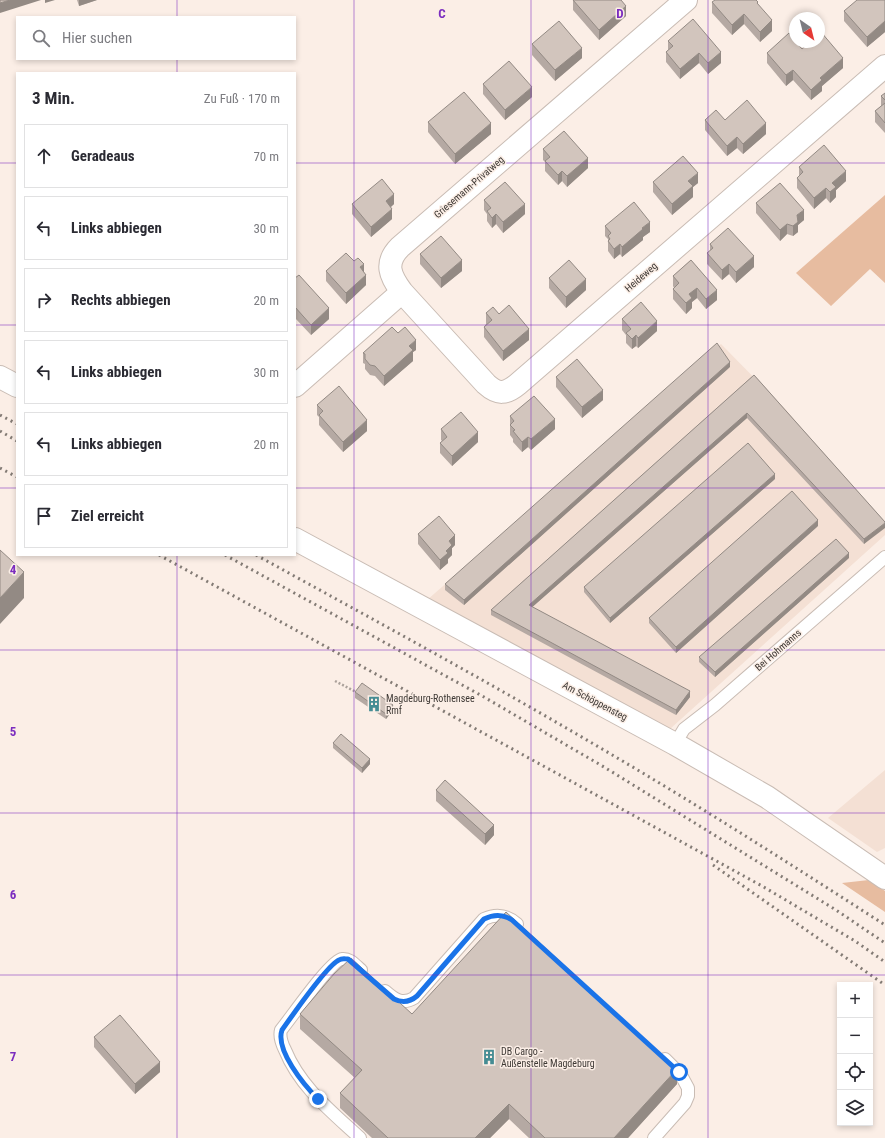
<!DOCTYPE html>
<html lang="de">
<meta charset="utf-8">
<style>
:root{--surface:#fff;--page:#f7f7f7;--text:#2b2b33;--muted:#7c7c81;--line:#e1e1e2}
body{margin:0;font-family:"Roboto Condensed",sans-serif;background:var(--page);color:var(--text)}
.controls{position:absolute;right:12px;bottom:12px;display:grid;overflow:hidden;border-radius:0px;box-shadow:0 2px 6px #0003}
.controls button{width:36px;height:36px;display:grid;place-items:center;padding:0;border:0;border-bottom:1px solid var(--line);background:var(--surface);color:var(--text);font:20px sans-serif}
.compass{position:absolute;left:789px;top:12px;width:36px;height:36px;border-radius:50%;background:var(--surface);box-shadow:0 2px 6px #0003;rotate:145deg}
.stop{position:absolute;width:12px;height:12px;margin:-9px;border:3px solid #1a73e8;border-radius:50%;background:#fff}
.stop.end{background:#1a73e8;border-color:#fff;box-shadow:0 1px 4px #0008}
.list{margin:0;padding:0;list-style:none}
h2{display:flex;justify-content:space-between;align-items:center;height:52px;margin:0;padding:0 16px;font-size:17px}
h2 small{font-size:13px;font-weight:400;color:var(--muted)}
.list li{display:grid;grid-template-columns:26px 1fr auto;gap:12px;align-items:center;box-sizing:border-box;height:64px;margin:0 8px 8px;padding:0 8px;border:1px solid var(--line);border-radius:0px}
.list b{display:block;font-size:15px;white-space:nowrap}
.list em{font-size:13px;font-style:normal;color:var(--muted)}
.icon{flex:none;width:22px;height:22px;fill:none;stroke:currentColor;stroke-width:2;stroke-linecap:round;stroke-linejoin:round}
.map{position:relative;flex:none;width:885px;height:1138px;overflow:hidden}
.search{position:absolute;background:var(--surface);box-shadow:0 2px 6px #0003;left:16px;top:16px;width:280px;height:44px;display:flex;align-items:center;gap:10px;box-sizing:border-box;padding:0 14px;border-radius:0px;color:var(--muted);font-size:15px}
.panel{position:absolute;background:var(--surface);box-shadow:0 2px 6px #0003;left:16px;top:72px;width:280px;height:484px;border-radius:0px}
.map>svg:first-child{display:block}
.built{fill:#f4e0d4}
.green{fill:#e7bca0}
.lines{fill:none;stroke-linecap:round;stroke-linejoin:round}
.lane-casing{stroke:#c9bcb4;stroke-width:14}
.street-casing{stroke:#c9bcb4;stroke-width:24}
.secondary-casing{stroke:#c9bcb4;stroke-width:24}
.path{stroke:#aba19b;stroke-width:2.5;stroke-dasharray:2 2;stroke-linecap:butt}
.lane{stroke:#fff;stroke-width:12}
.street{stroke:#fff;stroke-width:22}
.secondary{stroke:#fff;stroke-width:22}
.rail{stroke:#837b75;stroke-width:3;stroke-dasharray:2 4;stroke-linecap:butt}
.wall{fill:#b5a9a3}
.shaded-wall{fill:#938a84}
.building{fill:#d2c5bd;stroke:#938a84}
.route{stroke:#1a73e8;stroke-width:5}
.grid{fill:none;stroke:#7b2cbf;stroke-width:1;stroke-opacity:0.55}
.labels{text-anchor:middle;dominant-baseline:central;stroke-width:3;stroke-linejoin:round;paint-order:stroke}
.street-label{font-size:10px;fill:#3d3834;stroke:#fbeee6}
.poi-label{font-size:10px;fill:#3d3834;stroke:#fbeee6;text-anchor:start}
.grid-label{font-size:13px;text-anchor:middle;font-weight:bold;fill:#7b2cbf;stroke:#fbeee6;stroke-width:3;stroke-linejoin:round;paint-order:stroke}
</style>
<div class="map">
<svg width="885" height="1138" viewBox="0 0 885 1138">
<rect width="100%" height="100%" fill="#fbeee6"/>
<path class="built" d="M721 344 787 411 885 525V535L670 729 427 600Z
M885 770V848L877 852 828 818Z"/>
<path class="green" d="M885 195V283L870 269 831 306 796 273Z
M869 880 885 891V912L842 883Z"/>
<g class="lines">
<defs>
<path id="lane" d="M675 744 684 729 715 705 885 557
M385 991C394 999 402 1005 414 998L484 919C497 913 507 915 517 924
M360 1138C332 1112 300 1087 285 1050 282 1044 279 1037 281 1030 291 1018 331 960 342 959 350 958 355 965 361 970
M654 1138 685 1103 688 1096V1088L681 1075 665 1059"/>
<path id="street" d="M402 292 486 384C498 395 506 394 518 384L885 66
M295 386 402 292C390 276 384 263 400 247L686 0"/>
<path id="secondary" d="M0 377 17 386
M295 539 675 744 767 797 885 878"/>
</defs>
<use href="#lane" class="lane-casing"/>
<use href="#street" class="street-casing"/>
<use href="#secondary" class="secondary-casing"/>
<path class="path" d="M335 681 358 693"/>
<use href="#lane" class="lane"/>
<use href="#street" class="street"/>
<use href="#secondary" class="secondary"/>
<path class="rail" d="M0 415 17 424
M0 431 17 441
M0 468 17 477
M159 555 762 886 855 941 885 962
M225 555 484 697 604 767 836 910 885 943
M256 555C376 621 496 686 614 756 706 810 795 867 885 925
M713 865 885 985"/>
</g>
<path class="wall" d="M77 0H97L79 6Z
M573 0 626 16 599 40 573 10Z
M885 0V32L867 47 844 21V11Z
M712 2 758 5 772 31 760 42 744 24 732 35 712 13Z
M668 41 721 52V63L708 74 699 63 680 79 666 62V52L668 50Z
M532 44 582 58 555 81 532 55Z
M802 49 843 68 822 86V91L811 100 793 80 786 86 767 63V53Z
M483 84 532 97 505 120 483 94Z
M885 93V133L875 122V111L881 106V96Z
M705 120H725L766 134 743 154 737 148 727 156 705 130Z
M428 122 491 134 455 164 428 132Z
M543 149 588 168 567 187 562 181 558 185 545 171V162L543 160Z
M799 167 846 181 836 190V197L830 203 826 198 814 209 797 188V178L799 176Z
M653 182 698 183 693 187V197L672 215 653 192Z
M484 200 525 214 503 233 496 224 492 228 487 221V214L484 210Z
M756 203 804 220 798 225V232L793 236 787 234 780 241 756 213Z
M352 204H394L391 207 392 219 371 237 352 214Z
M605 226 650 232 643 237V240L622 257 620 254 614 259 608 251V239L605 236Z
M710 244 754 267 736 283 729 274 722 280 707 264V253L710 251Z
M420 254 462 271 441 288 420 264Z
M691 260 717 300 706 309 697 298 692 302V308L686 314 673 299V289L674 288 673 286V276Z
M326 271 364 272 366 285 346 304 326 281Z
M295 278 329 319 311 335 295 318Z
M549 278 586 290 566 308 549 288Z
M486 313 499 314 529 340 503 361 484 337V327L486 324Z
M622 319 657 331 638 348 636 346 632 349 626 343V335L622 330Z
M398 333 416 350 413 352V361L384 386 375 376 370 375 365 369V364L363 363V353Z
M730 367 464 605 445 590V584Z
M754 375 885 522 864 544 747 418 532 607 690 697 676 715 491 615V610Z
M556 377 603 400 582 418 556 387Z
M317 405 367 431 343 452 319 425V417L317 415Z
M510 416 555 429 531 450 528 447 522 452 513 442V439L510 435Z
M441 429 478 442 452 466 440 453V443L442 441 441 440Z
M775 479 610 623 584 592V587Z
M818 526 676 653 649 623V618Z
M418 534 455 545 452 548V555L448 559V563L440 570 418 544Z
M849 558 715 677 699 662V657Z
M355 692 393 710 386 719 355 698Z
M333 743 370 764 362 773 333 748Z
M436 790 494 835 485 845 436 801Z
M300 1014H412L677 1084 628 1138H529L509 1119 490 1138H372L340 1108V1093L355 1078 300 1029Z
M94 1037 160 1072 135 1094 94 1047Z"/>
<path class="shaded-wall" d="M10 0H41L0 13V3Z
M45 0H55L45 3Z
M79 0H97L79 6Z
M626 6V16L599 40V30Z
M744 14V24L732 35V25Z
M772 20V31L760 42V32Z
M885 21V32L867 47V37Z
M582 48V58L555 81V70Z
M721 52V63L708 74V63Z
M699 53V63L680 79V69Z
M843 58V68L822 86V91L811 100V90L820 78Z
M793 70V80L786 86V75Z
M532 87V97L505 120V110Z
M491 123V134L455 164V154Z
M766 123V134L743 154V144Z
M737 137V148L727 156V146Z
M588 158V168L567 187V176Z
M562 171V181L558 185V175Z
M846 171V181L836 190V197L830 203V192L832 183Z
M698 173V183L693 187V197L672 215V204L688 181Z
M826 188V198L814 209V198Z
M394 194V204L386 211V201Z
M525 204V214L503 233V222Z
M392 209V219L371 237V227Z
M804 210V220L798 225V232L793 236V226L797 215Z
M496 214V224L492 228V218Z
M650 222V232L643 237V240L622 257V247L642 228Z
M787 224V234L780 241V230Z
M620 244V254L614 259V249Z
M754 256V267L736 283V272Z
M462 260V271L441 288V278Z
M364 264V274L360 267Z
M729 264V274L722 280V270Z
M366 275V285L346 304V293Z
M586 279V290L566 308V297Z
M697 288V298L692 302V308L686 314V303L689 294Z
M717 290V300L706 309V299Z
M329 308V319L311 335V325Z
M657 321V331L638 348V338Z
M529 329V340L503 361V351Z
M636 335V346L632 349V339Z
M416 340V350L413 352V361L384 386V376L409 346Z
M730 362V367L464 605V600Z
M603 390V400L582 418V407Z
M747 413V418L529 610V605Z
M555 419V429L531 450V439Z
M367 420V431L343 452V442Z
M478 432V442L452 466V456Z
M528 437V447L522 452V442Z
M296 447V457L295 459V448Z
M775 474V479L610 623V618Z
M818 520V526L676 653V647Z
M885 523V528L864 544V539Z
M455 535V545L452 548V555L448 559V563L440 570V560L446 551 449 541Z
M849 553V558L715 677V672Z
M24 572V598L0 624V598Z
M690 691V697L676 715V710Z
M393 705V710L386 719V714Z
M370 759V764L362 773V768Z
M494 825V835L485 845V834Z
M160 1062V1072L135 1094V1084Z
M677 1069V1084L628 1138H614Z
M509 1104V1119L490 1138H475Z"/>
<path class="building" d="M0 0H10L0 3Z
M573 0H621L626 6 599 30Z
M715 0H756L758 2 757 3 772 20 760 32 744 14 732 25 712 2Z
M857 0H885V21L867 37 844 11Z
M693 19 721 52 708 63 699 53 680 69 666 52 673 46 668 41Z
M559 21 582 48 555 70 532 44Z
M821 32 843 58 820 78 822 80 811 90 793 70 786 75 767 53 789 33 795 41V42H796L802 49 810 42H819V34Z
M509 61 532 87 505 110 483 84Z
M464 92 491 123 455 154 428 122Z
M885 93V100L881 96Z
M747 100 766 123 743 144 737 137 727 146 705 120 716 110 725 120Z
M885 103V123L875 111Z
M564 131 588 158 567 176 562 171 558 175 545 161 550 157 543 149Z
M824 145 846 171 832 183 836 187 830 192 826 188 814 198 797 178 803 172 799 167Z
M683 156 698 173 688 181 693 186 672 204 653 182Z
M382 179 394 194 386 201 392 209 371 227 352 204Z
M505 182 525 204 503 222 496 214 492 218 487 211 491 208 484 200Z
M780 183 804 210 797 215 798 222 793 226 787 224 780 230 756 203Z
M634 202 650 222 642 228 643 229 622 247 620 244 614 249 608 241 610 239 608 236 611 233 605 226Z
M728 228 754 256 736 272 729 264 722 270 707 253 713 248 710 244Z
M441 236 462 260 441 278 420 254Z
M346 253 354 261 358 258 364 264 360 267 366 275 346 293 326 271Z
M569 260 586 279 566 297 549 278Z
M691 260 717 290 706 299 697 288 689 294 692 298 686 303 673 289 679 283 673 276Z
M299 275 329 308 311 325 295 307V278Z
M641 302 657 321 638 338 636 335 632 339 626 333 631 329 622 319Z
M509 305 529 329 503 351 484 327 492 320 486 313 493 307 499 314Z
M392 327 398 333 405 327 416 340 409 346 413 350 384 376 375 366 370 365 365 359V354L363 353Z
M717 343 730 362 464 600 445 584Z
M577 359 603 390 582 407 556 377Z
M754 375 885 522V523L864 539 747 413 529 605 690 691 676 710 491 610Z
M339 386 367 420 343 442 319 415 323 411 317 405Z
M534 396 555 419 531 439 528 437 522 442 513 431 515 430 510 425 514 421 510 416Z
M461 412 478 432 452 456 440 443 447 437 441 429Z
M748 443 775 474 610 618 584 587Z
M792 491 818 520 676 647 649 618Z
M439 516 455 535 449 541 452 545 446 551 448 553 440 560 418 534Z
M836 539 849 553 715 672 699 657Z
M0 550 24 572 0 598Z
M362 683 393 705 386 714 355 692Z
M341 734 370 759 362 768 333 743Z
M445 780 494 825 485 834 436 790Z
M506 912 677 1069 614 1138H545L509 1104 475 1138H388L340 1093 362 1070 300 1014 334 974 351 958 412 1014Z
M120 1015 160 1062 135 1084 94 1037Z"/>
<g class="lines">
<path class="route" d="M318 1099C304 1085 275 1050 282 1030 292 1016 327 965 339 960 342 958 345 959 348 959L394 999C402 1003 410 1002 417 996L484 919C494 914 503 914 512 920L679 1072"/>
</g>
<path class="grid" d="M177 0V17M354 0V1138M531 0V1138M708 0V1138M177 59V73M0 163H17M295 163H885M0 325H17M295 325H885M0 488H17M295 488H885M177 555V1138M0 650H885M0 813H885M0 975H885"/>
<defs>
<symbol id="building-bare" viewBox="-9 -9 18 18"><path d="M-4-6H4V6H1V3H-1V6H-4ZM-2.5-4.3h1.7v1.8h-1.7ZM.8-4.3h1.7v1.8H.8ZM-2.5-1h1.7V.8h-1.7ZM.8-1h1.7V.8H.8Z" fill="#458c93" stroke="#fbeee6" stroke-width="2.5" paint-order="stroke"/></symbol>
</defs>
<g fill-rule="evenodd">
<use href="#building-bare" x="363" y="693" width="22" height="22"/>
<use href="#building-bare" x="478" y="1046" width="22" height="22"/>
</g>
<g class="labels">
<g class="street-label">
<text transform="translate(469 187) rotate(-41)">Griesemann-Privatweg</text>
<text transform="translate(641 277) rotate(-41)">Heideweg</text>
<text transform="translate(778 650) rotate(-41)">Bei Hohmanns</text>
<text transform="translate(595 701) rotate(28)">Am Schöppensteg</text>
</g>
<g class="poi-label">
<text x="386" y="698">Magdeburg-Rothensee<tspan x="386" dy="12">Rmf</tspan></text>
<text x="501" y="1051">DB Cargo -<tspan x="501" dy="12">Außenstelle Magdeburg</tspan></text>
</g>
</g>
<g class="grid-label">
<text x="442" y="18">C</text>
<text x="620" y="18">D</text>
<text x="13" y="574">4</text>
<text x="13" y="736">5</text>
<text x="13" y="899">6</text>
<text x="13" y="1061">7</text>
</g>
</svg>
<div class="controls">
<button>+</button>
<button>−</button>
<button><svg class="icon" aria-label="locate" viewBox="0 0 24 24"><circle cx="12" cy="12" r="6"/><path d="M12 2v4M12 18v4M2 12h4M18 12h4"/></svg></button>
<button><svg class="icon" aria-label="layers" viewBox="0 0 24 24"><path d="M12 4l9 5-9 5-9-5zM3 14l9 5 9-5"/></svg></button>
</div>
<svg class="compass" viewBox="-18 -18 36 36"><path d="M0-13l5 13h-10z" fill="#e53935"/><path d="M0 13l5-13h-10z" fill="#7c7c81"/></svg>
<div class="stop" style="left:679px;top:1072px"></div>
<div class="stop end" style="left:318px;top:1099px"></div>
<div class="search"><svg class="icon" aria-label="search" viewBox="0 0 24 24"><circle cx="10" cy="10" r="6"/><path d="M15 15l6 6"/></svg>Hier suchen</div>
<section class="panel">
<h2>3 Min.<small>Zu Fuß · 170 m</small></h2>
<ul class="list">
<li><svg class="icon" aria-label="ahead" viewBox="0 0 24 24"><path d="M12 20V5M6 11l6-6 6 6"/></svg><div><b>Geradeaus</b></div><em>70 m</em></li>
<li><svg class="icon" aria-label="left" viewBox="0 0 24 24"><path d="M17 20v-9H6M10 6l-5 5 5 5"/></svg><div><b>Links abbiegen</b></div><em>30 m</em></li>
<li><svg class="icon" aria-label="right" viewBox="0 0 24 24"><path d="M7 20v-9h11M14 6l5 5-5 5"/></svg><div><b>Rechts abbiegen</b></div><em>20 m</em></li>
<li><svg class="icon" aria-label="left" viewBox="0 0 24 24"><path d="M17 20v-9H6M10 6l-5 5 5 5"/></svg><div><b>Links abbiegen</b></div><em>30 m</em></li>
<li><svg class="icon" aria-label="left" viewBox="0 0 24 24"><path d="M17 20v-9H6M10 6l-5 5 5 5"/></svg><div><b>Links abbiegen</b></div><em>20 m</em></li>
<li><svg class="icon" aria-label="arrive" viewBox="0 0 24 24"><path d="M6 21V4h12l-3 4 3 4H6"/></svg><div><b>Ziel erreicht</b></div></li>
</ul>
</section>
</div>
